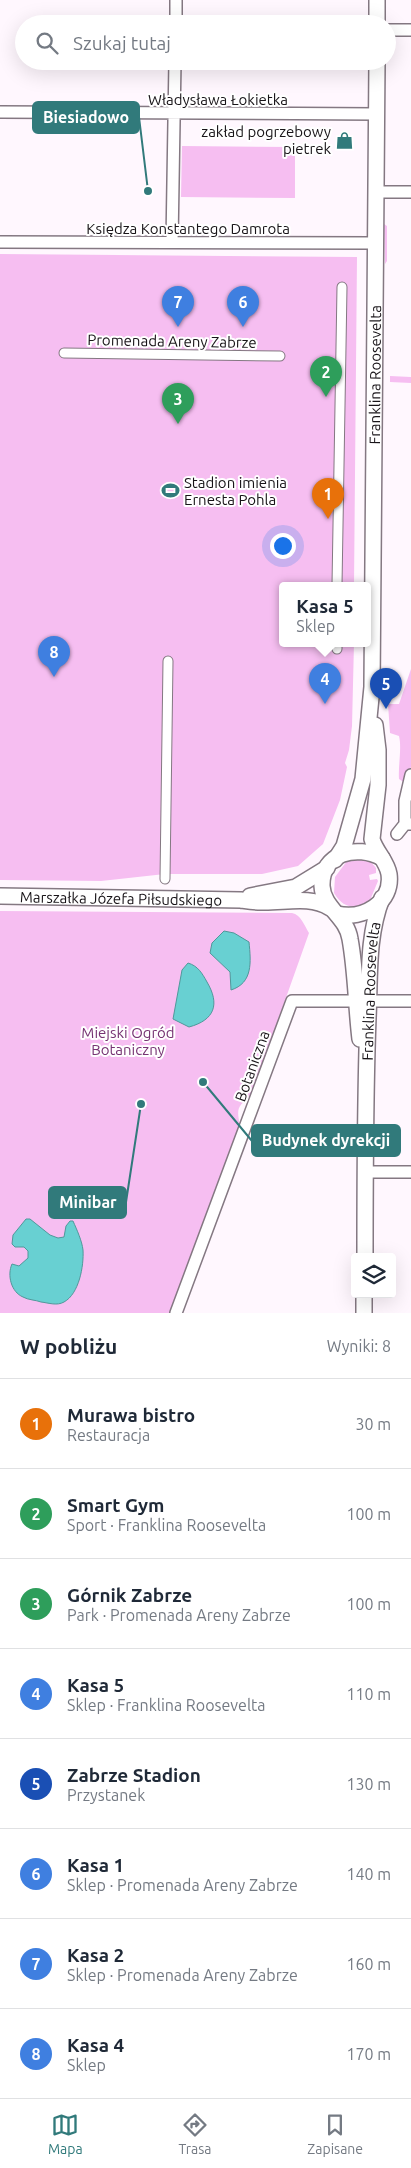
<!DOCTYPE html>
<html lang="pl">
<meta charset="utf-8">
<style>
:root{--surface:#fff;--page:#f6f6f7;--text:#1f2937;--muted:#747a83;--line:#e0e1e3;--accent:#317a7b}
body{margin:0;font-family:Ubuntu,sans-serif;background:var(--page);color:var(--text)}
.controls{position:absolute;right:15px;bottom:15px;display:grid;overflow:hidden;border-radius:5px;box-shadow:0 5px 20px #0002}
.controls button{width:45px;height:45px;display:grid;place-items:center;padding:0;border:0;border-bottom:1px solid var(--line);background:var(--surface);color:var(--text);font:25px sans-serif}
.you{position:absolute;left:282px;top:545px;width:18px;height:18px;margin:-12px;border:4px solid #fff;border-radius:50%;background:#1a73e8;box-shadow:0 0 0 8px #1a73e833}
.badge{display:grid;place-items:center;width:32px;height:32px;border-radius:50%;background:var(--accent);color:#fff;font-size:16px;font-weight:700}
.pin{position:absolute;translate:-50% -41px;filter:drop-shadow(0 1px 2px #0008)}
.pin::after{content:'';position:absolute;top:26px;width:18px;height:15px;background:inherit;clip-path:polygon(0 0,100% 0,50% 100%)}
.popup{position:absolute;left:279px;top:582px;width:92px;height:65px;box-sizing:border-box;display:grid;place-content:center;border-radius:5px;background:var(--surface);filter:drop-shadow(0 1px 4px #0005);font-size:16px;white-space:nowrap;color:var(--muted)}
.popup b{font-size:19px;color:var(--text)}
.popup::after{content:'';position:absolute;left:50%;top:100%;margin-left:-10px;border:10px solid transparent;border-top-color:var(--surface)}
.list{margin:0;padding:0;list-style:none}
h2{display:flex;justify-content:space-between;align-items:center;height:65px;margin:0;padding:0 20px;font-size:21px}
h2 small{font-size:16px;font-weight:400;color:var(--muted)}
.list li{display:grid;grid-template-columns:32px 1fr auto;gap:15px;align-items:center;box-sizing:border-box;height:90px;padding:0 20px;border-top:1px solid var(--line)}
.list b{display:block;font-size:19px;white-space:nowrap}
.list p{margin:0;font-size:16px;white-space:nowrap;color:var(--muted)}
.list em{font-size:16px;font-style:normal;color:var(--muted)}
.icon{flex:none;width:28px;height:28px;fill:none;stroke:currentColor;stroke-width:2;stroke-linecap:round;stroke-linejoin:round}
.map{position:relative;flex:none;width:411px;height:1313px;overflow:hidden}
.search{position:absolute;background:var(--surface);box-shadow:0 5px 20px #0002;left:15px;right:15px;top:15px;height:55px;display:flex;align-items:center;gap:12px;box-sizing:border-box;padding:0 18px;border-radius:28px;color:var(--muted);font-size:19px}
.sheet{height:785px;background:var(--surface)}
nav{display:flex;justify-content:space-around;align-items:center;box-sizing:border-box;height:70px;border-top:1px solid var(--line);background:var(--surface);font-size:14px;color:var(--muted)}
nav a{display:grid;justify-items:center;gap:2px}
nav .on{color:var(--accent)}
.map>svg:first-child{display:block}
.green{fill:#f6bef1}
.water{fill:#68d0d2;stroke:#50989a}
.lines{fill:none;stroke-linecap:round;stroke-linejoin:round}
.pedestrian-casing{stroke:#847882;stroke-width:11}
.minor-casing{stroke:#847882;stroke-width:14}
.tertiary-casing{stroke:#847882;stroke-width:18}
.pedestrian{stroke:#fff;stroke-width:9}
.minor{stroke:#fff;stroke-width:11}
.tertiary{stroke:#fff;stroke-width:15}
.labels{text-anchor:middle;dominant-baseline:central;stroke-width:4;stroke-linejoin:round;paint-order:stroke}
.street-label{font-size:15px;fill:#181418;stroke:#fff}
.poi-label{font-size:15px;fill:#181418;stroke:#fff;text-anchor:end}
.park-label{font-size:15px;fill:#763373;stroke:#fff}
.leader{fill:none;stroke:#317a7b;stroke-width:2}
.callout-dot{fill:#317a7b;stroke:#fff;stroke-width:2}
.callout{fill:#317a7b;stroke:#317a7b;stroke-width:2}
.callout-label{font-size:16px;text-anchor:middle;font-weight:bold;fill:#fff}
</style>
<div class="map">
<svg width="411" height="1313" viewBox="0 0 411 1313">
<rect width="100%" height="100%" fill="#fff7fe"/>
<path class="green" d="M182 146 295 147V198L181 197Z
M384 224 387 226V261L385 264Z
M0 254 357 257 354 585H282V643H354L352 726 349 750 345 763 347 767 340 800 323 844 298 866 262 874H165L101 881 0 880Z
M390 376 411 377V383L390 382Z
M411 669V767L405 783 399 779C398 766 402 748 399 736L390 733 388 704H399Z
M350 857C361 857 369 858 376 868V873L369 875 370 880 377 879 378 881 368 905C352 908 343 908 334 893L335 877Z
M0 911 292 913C301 915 304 925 309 933L251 1096C238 1106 236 1108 240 1125L172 1313H0Z"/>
<path class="water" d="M224 931 234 933 249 942C251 962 253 983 231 990L230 972 210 953 212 943Z
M188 963C198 966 202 973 207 982 220 1004 215 1020 189 1027L173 1019 182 970Z
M26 1219H30L50 1235 58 1238 64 1237 66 1226 70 1221H73C77 1230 82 1241 83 1250 84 1266 79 1294 64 1302 57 1306 49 1303 41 1302 36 1300 28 1300 23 1297 11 1292 7 1275 12 1264L19 1266 28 1258V1251L24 1247H15L12 1244 13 1235Z"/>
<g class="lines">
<defs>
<path id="pedestrian" d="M64 353 280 356
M337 585 342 287
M337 649V643
M165 879 168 661"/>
<path id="minor" d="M176 24V0
M387 30H411
M0 112 376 114
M375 192H411
M0 242 375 243
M172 242 175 61
M405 824V801L411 775
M397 834 405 824H411
M369 1001H411
M365 1172H411
M176 1313 292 1001H355"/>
<g id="tertiary">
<path d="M377 24V0"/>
<path id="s1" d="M335 860 344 846 363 779 372 687 377 61"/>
<path id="s2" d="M0 896 241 900C248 901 254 902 261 902 284 903 310 895 330 908"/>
<path d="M250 896 296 887 327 868"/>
<path d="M337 914C363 920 393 903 389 874 387 861 375 851 372 839L378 785V750L375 725"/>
<path d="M360 1039C356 1006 356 972 350 939 347 917 323 908 322 886 321 853 357 844 382 858"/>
<path id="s3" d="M365 1257C365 1177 365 1098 368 1018 370 978 367 936 382 898"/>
<path d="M364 1313V1294"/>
</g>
</defs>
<use href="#pedestrian" class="pedestrian-casing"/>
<use href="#minor" class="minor-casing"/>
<use href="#tertiary" class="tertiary-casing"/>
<use href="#pedestrian" class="pedestrian"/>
<use href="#minor" class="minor"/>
<use href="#tertiary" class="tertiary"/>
</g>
<defs>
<symbol id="shop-bare" viewBox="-9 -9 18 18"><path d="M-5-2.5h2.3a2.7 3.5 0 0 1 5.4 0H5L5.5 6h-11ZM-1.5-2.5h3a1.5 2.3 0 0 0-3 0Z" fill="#317a7b" stroke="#fff" stroke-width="2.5" paint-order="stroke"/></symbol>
<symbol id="stadium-bare" viewBox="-9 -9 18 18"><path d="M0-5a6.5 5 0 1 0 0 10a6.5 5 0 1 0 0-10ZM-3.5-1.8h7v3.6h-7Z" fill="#317a7b" stroke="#fff" stroke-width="2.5" paint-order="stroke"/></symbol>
</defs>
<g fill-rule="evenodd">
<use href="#shop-bare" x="332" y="128" width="25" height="25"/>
<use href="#stadium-bare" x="158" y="478" width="25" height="25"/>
</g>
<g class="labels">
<g class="street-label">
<text x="218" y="99">Władysława Łokietka</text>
<text x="188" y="228">Księdza Konstantego Damrota</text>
<text transform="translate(172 341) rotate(1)">Promenada Areny Zabrze</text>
<text stroke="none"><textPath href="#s1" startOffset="491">Franklina Roosevelta</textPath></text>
<text stroke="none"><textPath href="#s2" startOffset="121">Marszałka Józefa Piłsudskiego</textPath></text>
<text stroke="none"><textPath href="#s3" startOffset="266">Franklina Roosevelta</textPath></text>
<text transform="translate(252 1066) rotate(-70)">Botaniczna</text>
</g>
<g class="poi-label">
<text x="331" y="131">zakład pogrzebowy<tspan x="331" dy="17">pietrek</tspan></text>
<text x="184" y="482" text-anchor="start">Stadion imienia<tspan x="184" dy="17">Ernesta Pohla</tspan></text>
</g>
<g class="park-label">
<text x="128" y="1032">Miejski Ogród<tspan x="128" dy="17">Botaniczny</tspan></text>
</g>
</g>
<path class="leader" d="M148 191L139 117M203 1082L252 1141M141 1104L126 1202"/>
<g class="callout-dot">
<circle cx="148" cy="191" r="5"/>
<circle cx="203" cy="1082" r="5"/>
<circle cx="141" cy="1104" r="5"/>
</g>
<g class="callout">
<rect x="33" y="102" width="106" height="31" rx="5"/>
<rect x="252" y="1125" width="148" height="31" rx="5"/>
<rect x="49" y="1187" width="77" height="31" rx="5"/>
</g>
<g class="callout-label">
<text x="86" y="123">Biesiadowo</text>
<text x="326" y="1146">Budynek dyrekcji</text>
<text x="88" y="1208">Minibar</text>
</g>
</svg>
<div class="controls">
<button><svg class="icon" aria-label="layers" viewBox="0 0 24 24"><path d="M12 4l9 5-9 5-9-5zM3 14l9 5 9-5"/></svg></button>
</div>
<div class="you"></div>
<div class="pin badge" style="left:328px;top:519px;background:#e8710a">1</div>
<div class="pin badge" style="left:326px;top:397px;background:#2e9e5b">2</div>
<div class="pin badge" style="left:178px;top:424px;background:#2e9e5b">3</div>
<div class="pin badge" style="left:325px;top:704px;background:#3f7fe0">4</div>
<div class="popup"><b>Kasa 5</b>Sklep</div>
<div class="pin badge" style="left:386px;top:709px;background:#1a4fb4">5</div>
<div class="pin badge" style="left:243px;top:327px;background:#3f7fe0">6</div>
<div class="pin badge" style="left:178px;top:327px;background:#3f7fe0">7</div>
<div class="pin badge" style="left:54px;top:677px;background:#3f7fe0">8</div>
<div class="search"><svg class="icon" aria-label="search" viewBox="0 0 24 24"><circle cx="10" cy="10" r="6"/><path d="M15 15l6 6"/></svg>Szukaj tutaj</div>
</div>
<section class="sheet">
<h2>W pobliżu<small>Wyniki: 8</small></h2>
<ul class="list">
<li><span class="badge" style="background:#e8710a">1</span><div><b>Murawa bistro</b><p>Restauracja</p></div><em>30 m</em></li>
<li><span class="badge" style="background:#2e9e5b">2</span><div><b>Smart Gym</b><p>Sport · Franklina Roosevelta</p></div><em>100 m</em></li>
<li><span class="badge" style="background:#2e9e5b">3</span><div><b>Górnik Zabrze</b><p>Park · Promenada Areny Zabrze</p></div><em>100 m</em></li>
<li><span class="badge" style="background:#3f7fe0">4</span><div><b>Kasa 5</b><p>Sklep · Franklina Roosevelta</p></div><em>110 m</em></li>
<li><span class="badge" style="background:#1a4fb4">5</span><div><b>Zabrze Stadion</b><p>Przystanek</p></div><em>130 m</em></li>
<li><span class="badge" style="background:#3f7fe0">6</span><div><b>Kasa 1</b><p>Sklep · Promenada Areny Zabrze</p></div><em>140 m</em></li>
<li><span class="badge" style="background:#3f7fe0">7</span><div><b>Kasa 2</b><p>Sklep · Promenada Areny Zabrze</p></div><em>160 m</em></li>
<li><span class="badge" style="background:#3f7fe0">8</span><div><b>Kasa 4</b><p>Sklep</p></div><em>170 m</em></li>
</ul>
</section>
<nav>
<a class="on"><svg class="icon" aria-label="map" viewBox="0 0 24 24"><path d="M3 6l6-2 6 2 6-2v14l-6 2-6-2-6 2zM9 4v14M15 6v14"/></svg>Mapa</a>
<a><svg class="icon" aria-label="directions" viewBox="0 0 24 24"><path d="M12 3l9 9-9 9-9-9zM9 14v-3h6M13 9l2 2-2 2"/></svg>Trasa</a>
<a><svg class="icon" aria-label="saved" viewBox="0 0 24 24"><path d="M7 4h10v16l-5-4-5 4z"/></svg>Zapisane</a>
</nav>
